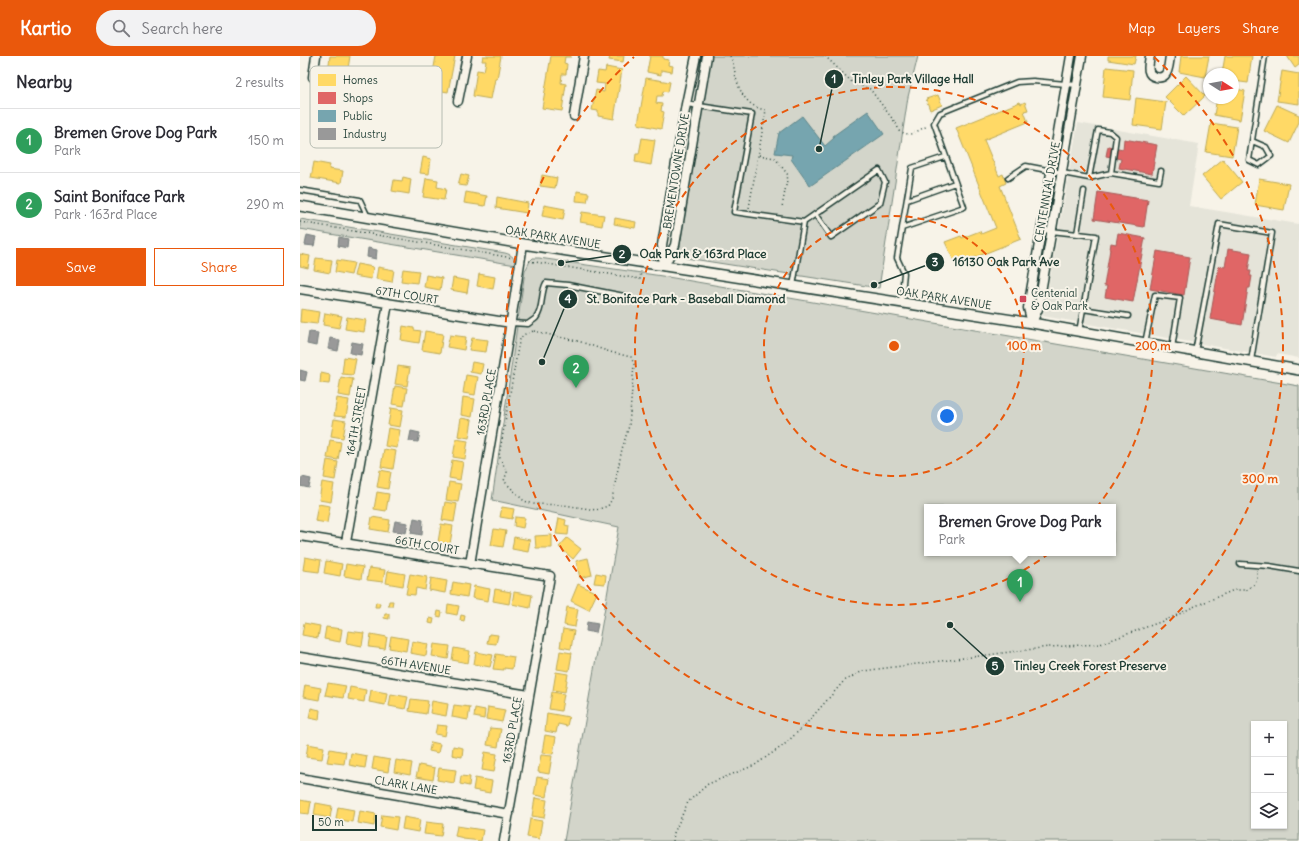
<!DOCTYPE html>
<meta charset="utf-8">
<style>
:root{--surface:#fff;--page:#f2f2f3;--text:#2b2b33;--muted:#7c7c81;--line:#e1e1e2;--accent:#ea580c}
body{margin:0;font-family:Delius,sans-serif;background:var(--page);color:var(--text)}
.controls{position:absolute;right:12px;bottom:12px;display:grid;overflow:hidden;border-radius:0px;box-shadow:0 1px 3px #0004}
.controls button{width:36px;height:36px;display:grid;place-items:center;padding:0;border:0;border-bottom:1px solid var(--line);background:var(--surface);color:var(--text);font:20px sans-serif}
.compass{position:absolute;left:903px;top:12px;width:36px;height:36px;border-radius:50%;background:var(--surface);box-shadow:0 1px 3px #0004;rotate:101deg}
.scale{position:absolute;left:12px;bottom:10px;width:65px;box-sizing:border-box;padding-left:4px;border:2px solid #1f3d34;border-top:0;font-size:11px;line-height:14px;white-space:nowrap;color:#1f3d34;-webkit-text-stroke:3px #f7f3e8;paint-order:stroke}
.you{position:absolute;left:647px;top:360px;width:14px;height:14px;margin:-10px;border:3px solid #fff;border-radius:50%;background:#1a73e8;box-shadow:0 0 0 6px #1a73e833}
.badge{display:grid;place-items:center;width:26px;height:26px;border-radius:50%;background:var(--accent);color:#fff;font-size:13px;font-weight:700}
.pin{position:absolute;translate:-50% -33px;filter:drop-shadow(0 1px 2px #0008)}
.pin::after{content:'';position:absolute;top:21px;width:14px;height:12px;background:inherit;clip-path:polygon(0 0,100% 0,50% 100%)}
.popup{position:absolute;left:624px;top:448px;width:192px;height:52px;box-sizing:border-box;display:grid;place-content:center;border-radius:0px;background:var(--surface);filter:drop-shadow(0 1px 3px #0005);font-size:13px;white-space:nowrap;color:var(--muted)}
.popup b{font-size:15px;color:var(--text)}
.popup::after{content:'';position:absolute;left:50%;top:100%;margin-left:-8px;border:8px solid transparent;border-top-color:var(--surface)}
.list{margin:0;padding:0;list-style:none}
h2{display:flex;justify-content:space-between;align-items:center;height:52px;margin:0;padding:0 16px;font-size:17px}
h2 small{font-size:13px;font-weight:400;color:var(--muted)}
.list li{display:grid;grid-template-columns:26px 1fr auto;gap:12px;align-items:center;box-sizing:border-box;height:64px;padding:0 16px;border-top:1px solid var(--line)}
.list b{display:block;font-size:15px;white-space:nowrap}
.list p{margin:0;font-size:13px;white-space:nowrap;color:var(--muted)}
.list em{font-size:13px;font-style:normal;color:var(--muted)}
.actions{display:flex;gap:8px;padding:12px 16px}
.actions a{flex:1;padding:9px 0;border:1px solid var(--accent);border-radius:0px;text-align:center;font-size:14px;color:var(--accent)}
.actions .main{background:var(--accent);color:#fff}
.icon{flex:none;width:22px;height:22px;fill:none;stroke:currentColor;stroke-width:2;stroke-linecap:round;stroke-linejoin:round}
.map{position:relative;flex:none;width:999px;height:785px;overflow:hidden}
header{display:flex;align-items:center;gap:24px;box-sizing:border-box;height:56px;padding:0 20px;background:var(--accent);color:#fff}
header strong{font-size:19px}
nav{display:flex;gap:22px;margin-inline-start:auto;font-size:14px}
.search{width:280px;height:36px;background:var(--page);display:flex;align-items:center;gap:10px;box-sizing:border-box;padding:0 14px;border-radius:22px;color:var(--muted);font-size:15px}
main{display:flex}
aside{flex:1;background:var(--surface)}
.map>svg:first-child{display:block}
.built{fill:#e5e4d9}
.green{fill:#d3d5ca;stroke:#79897f;fill-rule:evenodd}
.homes{fill:#ffd966;stroke:#bcaa57}
.shops{fill:#e06666;stroke:#a65a57}
.public{fill:#76a5af;stroke:#5c868a}
.industry{fill:#999;stroke:#747d7b}
.lines{fill:none;stroke-linecap:round;stroke-linejoin:round}
.service-casing{stroke:#1f3d34;stroke-width:7}
.minor-casing{stroke:#1f3d34;stroke-width:11}
.tertiary-casing{stroke:#1f3d34;stroke-width:12}
.path{stroke:#1f3d34;stroke-width:1.5;stroke-dasharray:1 3;stroke-linecap:butt}
.service{stroke:#f7f3e8;stroke-width:4}
.minor{stroke:#f7f3e8;stroke-width:8}
.tertiary{stroke:#f7f3e8;stroke-width:9}
.ring{fill:none;stroke:#e8590c;stroke-width:2;stroke-dasharray:7 5}
.poi-dot{fill:#d1495b;stroke:#f7f3e8;stroke-width:1.5}
.labels{text-anchor:middle;dominant-baseline:central;stroke-width:4;stroke-linejoin:round;paint-order:stroke}
.street-label{font-size:11px;fill:#1f3d34;stroke:#f7f3e8}
.poi-label{font-size:11px;fill:#1f3d34;stroke:#f7f3e8;text-anchor:start}
.key{fill:#f7f3e8;stroke:#b6bcb2;stroke-width:1}
.key-label{font-size:11px;fill:#1f3d34}
.centre{fill:#e8590c;stroke:#f7f3e8;stroke-width:2}
.ring-label{font-size:12px;text-anchor:middle;font-weight:bold;fill:#e8590c;stroke:#f7f3e8;stroke-width:4;stroke-linejoin:round;paint-order:stroke}
.leader{fill:none;stroke:#1f3d34;stroke-width:1.5}
.callout-dot{fill:#1f3d34;stroke:#f7f3e8;stroke-width:1.5}
.mark-label{font-size:12px;text-anchor:middle;font-weight:bold;fill:#fff}
.callout-label{font-size:12px;text-anchor:middle;font-weight:bold;fill:#1f3d34;stroke:#f7f3e8;stroke-width:4;stroke-linejoin:round;paint-order:stroke}
</style>
<header>
<strong>Kartio</strong>
<div class="search"><svg class="icon" aria-label="search" viewBox="0 0 24 24"><circle cx="10" cy="10" r="6"/><path d="M15 15l6 6"/></svg>Search here</div>
<nav><a>Map</a><a>Layers</a><a>Share</a></nav>
</header>
<main>
<aside>
<h2>Nearby<small>2 results</small></h2>
<ul class="list">
<li><span class="badge" style="background:#2e9e5b">1</span><div><b>Bremen Grove Dog Park</b><p>Park</p></div><em>150 m</em></li>
<li><span class="badge" style="background:#2e9e5b">2</span><div><b>Saint Boniface Park</b><p>Park · 163rd Place</p></div><em>290 m</em></li>
</ul>
<div class="actions"><a class="main">Save</a><a>Share</a></div>
</aside>
<div class="map">
<svg width="999" height="785" viewBox="0 0 999 785">
<rect width="100%" height="100%" fill="#f7f3e8"/>
<filter id="ink" filterUnits="userSpaceOnUse"><feTurbulence type="fractalNoise" baseFrequency=".025" numOctaves="2"/><feDisplacementMap in="SourceGraphic" scale="8" xChannelSelector="R" yChannelSelector="G"/><feConvolveMatrix kernelMatrix="1 2 1 2 8 2 1 2 1" color-interpolation-filters="sRGB"/></filter>
<g filter="url(#ink)">
<path class="built" d="M778 67 899 88 889 150 998 168 999 166V302L977 298 976 301 743 260Z"/>
<path class="green" d="M411 0H618L608 41 579 232 386 202 379 194Z
M0 163 205 197C213 199 214 202 216 209L0 173Z
M233 202H239L362 220 999 330V785H264L319 471 192 444 225 215 230 205ZM627 451H813V497H627ZM954 668H984V770H954Z"/>
<path class="homes" d="M30 0H50L47 19 28 16Z
M136 0H155L148 36 130 33Z
M183 0H201L197 23H195L191 43 173 40 177 14 184 15 186 5H182Z
M251 0H271V1H265L264 7 267 8 266 18H262L261 27 266 28 262 55 242 52Z
M310 0H324L323 6 309 4Z
M350 0H363V3L369 4 368 9 373 10 372 16 361 14V19L347 16Z
M808 0H836L834 8 808 4Z
M881 0H909L905 21 879 16Z
M925 0H952L948 27 933 25V18H922Z
M987 0H999V9L995 12Z
M306 11 322 14 314 63 298 60V55L292 54 296 34 304 36 305 28 296 27 298 15 305 16Z
M806 11 833 14 830 44 803 41Z
M982 15 999 18V48L977 45Z
M886 20 905 40 884 60 865 41Z
M346 22 370 26 368 36 363 35 362 40H357L356 47 362 48 361 55 364 56 361 73 338 68Z
M933 32 945 35 940 64 914 59 917 42H933Z
M638 39 642 49 630 54 626 43Z
M836 42 866 46 862 73 833 69Z
M720 46 721 48 725 46 728 54 724 55 728 66 684 84 699 120 703 118 706 127 700 130 721 183 656 209 645 186 661 180 662 182 680 175 681 178 696 172 656 72Z
M977 49 999 59V66L989 87 964 75Z
M911 67 937 71 932 100 906 96Z
M342 82 355 84 351 109 335 106 336 98H339Z
M123 101 131 103 129 118 120 117Z
M923 103 942 126 921 143 902 120Z
M14 106 30 109 29 113 43 115 41 127 11 122Z
M161 118 169 120 166 130 158 129Z
M242 119 257 122 255 132 240 130Z
M103 121 111 123 109 138 92 135 94 124 102 125Z
M126 122 138 124 137 131 146 133 144 144 123 141Z
M959 123 989 128 984 154 955 149Z
M277 135 289 137 287 146 276 145Z
M166 136 187 140 185 150 164 147Z
M197 141 228 147 227 157 196 152Z
M244 149 265 153 263 164 242 160Z
M282 156 304 159 302 170 280 166Z
M315 162 336 166 335 172 314 168Z
M0 198 10 200 8 212 0 210Z
M16 202 32 204 30 217 14 214Z
M37 204 54 207 51 219 35 216Z
M57 208 73 211 71 223 54 220Z
M78 211 94 214 92 226 76 223Z
M103 213 119 215 117 227 101 225Z
M179 218 195 221 193 233 177 230Z
M126 219 142 222 140 234 124 231Z
M153 222 169 225 167 237 151 234Z
M1 253 19 256 17 268 0 266Z
M25 257 42 260 39 272 23 269Z
M47 261 66 264 64 276 45 273Z
M103 270 114 272V274L121 275 119 287 101 284Z
M125 275 143 278 140 297 122 294Z
M150 279 166 281 164 294 147 291Z
M172 282 188 284 186 296 169 294Z
M44 301 56 303 53 319 42 318Z
M172 306 183 308 181 318 170 316Z
M98 310 110 312 107 330 95 328Z
M21 317 30 319 29 328 20 327Z
M166 319 178 321 175 339 163 337Z
M41 321 53 323 50 341 38 339Z
M95 330 107 332 104 350 92 348Z
M163 341 175 343 172 361 161 359Z
M37 342 49 344 46 361 34 360Z
M91 352 103 354 100 371 88 369Z
M161 362 172 364 169 382 158 380Z
M34 363 46 365 43 382 31 380Z
M88 372 100 374 97 392 85 390Z
M156 383 168 385 165 403 153 401Z
M30 384 41 386 38 404 27 402Z
M84 393 96 395 93 413 81 411Z
M27 404 38 406 35 424 24 422Z
M152 404 163 406 160 424 149 422Z
M80 414 91 416 88 433 77 431Z
M22 426 34 428 31 446 19 444Z
M149 426 161 428 158 446 146 444Z
M77 436 89 438 86 455 74 453Z
M145 446 157 448 154 466 142 464Z
M18 448 30 450 27 467 15 465Z
M202 451 214 453 212 463 200 461Z
M72 461 90 464 88 476 70 473Z
M215 461 225 462 223 472 214 470Z
M259 462 266 464 265 469 269 470 268 479 256 478Z
M141 468 153 470 150 488 138 486Z
M194 473 206 475 203 491 191 489Z
M252 479V492H236L235 480Z
M214 481 230 484 228 496 212 493Z
M267 482 281 493 273 503 259 491Z
M5 501 21 504 19 516 3 514Z
M288 502 292 519 280 522 276 505Z
M26 505 42 508 40 520 24 517Z
M46 508 63 511 61 523 44 520Z
M69 512 85 514 83 526 67 524Z
M88 515 105 518 103 530 86 527Z
M296 517 306 519 305 528 294 527Z
M110 518 127 521 125 534 116 532 115 539 106 538Z
M131 522 147 525 145 537 129 534Z
M153 526 169 529 167 541 151 538Z
M278 528 297 537 289 554 271 545Z
M174 530 190 533 188 545 172 542Z
M195 533 211 536 209 548 193 545Z
M214 536 232 539 230 552 212 548Z
M89 545H93L92 550H88Z
M76 546 80 547 79 551H75Z
M148 548 159 550 157 559 147 557Z
M267 551 278 553 275 571 264 569Z
M138 555 142 556 141 561 137 560Z
M85 558H89V563L84 562Z
M161 559 165 560 164 565 160 564Z
M130 562 134 563 133 568 129 567Z
M4 567 20 570 18 582 2 579Z
M26 571 42 573 40 586 24 583Z
M263 573 274 575 271 593 260 591Z
M48 575 64 577 62 590 46 587Z
M71 578 87 581 85 593 69 591Z
M189 578 198 579 196 588 187 587Z
M91 580 108 583 106 595 89 592Z
M112 585 128 588 126 600 110 597Z
M134 588 150 590 148 603 132 600Z
M154 592 170 595 168 607 152 604Z
M260 595 272 597 269 615 257 613Z
M176 596 193 599 190 611 174 608Z
M196 598 214 601 212 613 204 612V614L193 613Z
M256 616 268 618 265 636 253 634Z
M28 627 46 630 43 642 25 639Z
M5 629 21 632 19 644 3 641Z
M50 631 66 634 64 646 48 643Z
M71 634 87 637 85 649 69 646Z
M252 636 264 638 261 655 249 653Z
M91 638 108 641 105 653 89 650Z
M111 643 128 645 126 658 109 655Z
M132 645 148 648 146 660 130 657Z
M154 649 170 651 168 664 152 661Z
M188 651 205 654 202 666 186 663Z
M11 652 20 654 19 664 9 662Z
M175 652 185 654 184 663 174 661Z
M247 657 269 661 267 670 258 668 256 677 245 675Z
M137 669 147 670 145 680 135 678Z
M190 672 201 673 198 691 187 689Z
M245 679 256 681 253 698 242 697Z
M131 686 140 688 138 697 129 695Z
M8 688 24 691 22 703 6 701Z
M153 690 163 692 162 701 152 699Z
M30 693 46 696 44 708 27 706Z
M185 696 197 698 194 716 182 714Z
M51 697 67 700 65 712 49 709Z
M241 699 252 700 249 718 238 716Z
M74 701 90 704 88 716 72 713Z
M96 704 112 707 110 719 94 716Z
M119 709 135 712 133 724 116 721Z
M139 712 156 714 154 727 137 724Z
M161 720 170 721 169 730 160 728Z
M237 721 249 723 246 741 234 739Z
M175 722 192 725 190 737 173 734Z
M235 742 247 744 244 762 232 760Z
M0 744 11 746 9 758 0 757Z
M16 747 32 750 30 762 14 759Z
M38 751 54 754 52 766 36 763Z
M60 755 76 758 74 770 58 767Z
M82 759 98 761 96 774 80 771Z
M104 761 120 764 118 776 102 773Z
M230 763 242 765 239 783 227 781Z
M126 766 143 768 141 780 124 778Z
M157 770 183 774 181 785 163 783 164 782 155 780Z"/>
<path class="shops" d="M824 83 857 89 852 118 819 112 821 103 806 100 808 90 823 93Z
M798 136 848 144 844 171 794 163Z
M818 177 845 182 833 246 805 241 807 230H804L811 187 816 188Z
M928 193 951 197 948 215H951L950 220H952L950 232H948L942 269 910 263 919 210 925 211Z
M857 195 890 201 884 239 850 233Z"/>
<path class="public" d="M568 55 584 78 510 130 491 103 492 99 475 97 479 77 502 60 525 90 534 82 533 80Z"/>
<path class="industry" d="M7 179 16 181 14 190 5 189Z
M39 181 48 183 47 192 38 190Z
M68 192 77 194 76 203 67 201Z
M9 276 18 277 16 290 7 288Z
M30 282 40 284 38 295 28 293Z
M52 286 63 288 61 299 50 297Z
M0 314 7 316 5 325 0 324Z
M111 375 120 377 118 386 109 385Z
M2 421 11 423 9 432 0 430Z
M114 462 123 464 122 479 111 477Z
M95 465 108 467 106 477 93 475Z
M287 566 298 568 296 577 286 575Z"/>
<g class="lines">
<defs>
<path id="service" d="M386 48 452 58 434 156 504 166
M952 85 966 91 971 100 959 109 949 104 965 0
M708 122 726 110 789 122 811 117 859 125 861 115
M789 122 798 74 810 76 816 81 811 117
M0 134 60 144 68 161
M607 144 655 127
M602 172 664 151 634 67 640 57 717 26 733 25 777 29
M742 174 796 180 779 276
M777 178 784 135
M493 230 504 166 579 114 585 126 580 147 531 181 515 158
M601 247 604 217 597 202 612 112 645 101
M783 253 828 260
M211 267 228 268C230 266 234 264 236 262 244 252 240 237 246 227L268 229 324 240
M845 287 855 239 880 242 872 292
M895 296 919 168 972 177 951 305
M940 508 969 510 999 515"/>
<path id="minor" d="M850 0C849 8 845 19 856 21 860 22 863 21 865 19 869 15 869 5 870 0
M13 21 16 0
M158 45 167 0
M274 60 284 0
M364 210 375 189 407 0
M364 210 362 189 386 48 396 0
M0 233 211 267
M732 267 738 253 782 0
M732 267 728 252 771 0
M0 480 250 520 204 785
M46 486 88 247
M170 508 209 277 223 188
M0 601 229 639
M0 722 209 758"/>
<path id="tertiary" d="M0 150 223 188 732 267 999 314"/>
</defs>
<use href="#service" class="service-casing"/>
<use href="#minor" class="minor-casing"/>
<use href="#tertiary" class="tertiary-casing"/>
<path class="path" d="M430 0C435 9 434 18 438 28 442 41 451 52 466 54L449 152
M525 0 553 27 570 33 597 69 599 75C614 82 614 75 628 70
M459 99 475 102 488 119 482 151
M0 166 213 202
M229 205 340 223 341 215
M234 275 281 286 310 296 331 301 334 308 329 370 322 393 312 443 308 450 296 454 264 449 234 448 224 445 204 425 207 416 199 400 219 286C222 278 226 277 234 275Z
M373 785 374 777 388 746 408 728 455 709 484 689 505 669 544 625 563 615 749 591 800 588 871 562 893 551 934 534H946L955 528 957 522V514"/>
<use href="#service" class="service"/>
<use href="#minor" class="minor"/>
<use href="#tertiary" class="tertiary"/>
</g>
</g>
<g class="ring">
<circle cx="594" cy="290" r="130"/>
<circle cx="594" cy="290" r="259"/>
<path d="M854 1A389 389 0 1 1 334 1"/>
</g>
<rect class="poi-dot" x="719" y="239" width="8" height="8" rx="2"/>
<g class="labels">
<g class="street-label">
<text transform="translate(376 115) rotate(-81)">BREMENTOWNE DRIVE</text>
<text transform="translate(747 136) rotate(-80)">CENTENNIAL DRIVE</text>
<text transform="translate(253 181) rotate(9)">OAK PARK AVENUE</text>
<text transform="translate(107 239) rotate(9)">67TH COURT</text>
<text transform="translate(644 242) rotate(9)">OAK PARK AVENUE</text>
<text transform="translate(186 346) rotate(-80)">163RD PLACE</text>
<text transform="translate(56 365) rotate(-80)">164TH STREET</text>
<text transform="translate(127 489) rotate(10)">66TH COURT</text>
<text transform="translate(116 609) rotate(9)">66TH AVENUE</text>
<text transform="translate(212 674) rotate(-80)">163RD PLACE</text>
<text transform="translate(106 729) rotate(10)">CLARK LANE</text>
</g>
<g class="poi-label">
<text x="731" y="237">Centenial<tspan x="731" dy="13">&amp; Oak Park</tspan></text>
</g>
</g>
<rect x="10" y="10" width="132" height="82" rx="6" class="key"/>
<rect x="18" y="18" width="18" height="12" fill="#ffd966"/>
<rect x="18" y="36" width="18" height="12" fill="#e06666"/>
<rect x="18" y="54" width="18" height="12" fill="#76a5af"/>
<rect x="18" y="72" width="18" height="12" fill="#999"/>
<g class="key-label">
<text x="43" y="28">Homes</text>
<text x="43" y="46">Shops</text>
<text x="43" y="64">Public</text>
<text x="43" y="82">Industry</text>
</g>
<circle cx="594" cy="290" r="6" class="centre"/>
<g class="ring-label">
<text x="724" y="294">100 m</text>
<text x="853" y="294">200 m</text>
<text x="960" y="427">300 m</text>
</g>
<path class="leader" d="M519 93L534 23M261 207L322 198M574 229L635 206M242 306L268 243M650 569L695 610"/>
<g class="callout-dot">
<circle cx="519" cy="93" r="4"/>
<circle cx="261" cy="207" r="4"/>
<circle cx="574" cy="229" r="4"/>
<circle cx="242" cy="306" r="4"/>
<circle cx="650" cy="569" r="4"/>
<circle cx="534" cy="23" r="10"/>
<circle cx="322" cy="198" r="10"/>
<circle cx="635" cy="206" r="10"/>
<circle cx="268" cy="243" r="10"/>
<circle cx="695" cy="610" r="10"/>
</g>
<g class="mark-label">
<text x="534" y="27">1</text>
<text x="322" y="202">2</text>
<text x="635" y="210">3</text>
<text x="268" y="247">4</text>
<text x="695" y="614">5</text>
</g>
<g class="callout-label">
<text x="613" y="27">Tinley Park Village Hall</text>
<text x="403" y="202">Oak Park &amp; 163rd Place</text>
<text x="706" y="210">16130 Oak Park Ave</text>
<text x="386" y="247">St. Boniface Park - Baseball Diamond</text>
<text x="790" y="614">Tinley Creek Forest Preserve</text>
</g>
</svg>
<div class="controls">
<button>+</button>
<button>−</button>
<button><svg class="icon" aria-label="layers" viewBox="0 0 24 24"><path d="M12 4l9 5-9 5-9-5zM3 14l9 5 9-5"/></svg></button>
</div>
<svg class="compass" viewBox="-18 -18 36 36"><path d="M0-13l5 13h-10z" fill="#e53935"/><path d="M0 13l5-13h-10z" fill="#7c7c81"/></svg>
<div class="scale">50 m</div>
<div class="you"></div>
<div class="pin badge" style="left:720px;top:546px;background:#2e9e5b">1</div>
<div class="popup"><b>Bremen Grove Dog Park</b>Park</div>
<div class="pin badge" style="left:276px;top:332px;background:#2e9e5b">2</div>
</div>
</main>
